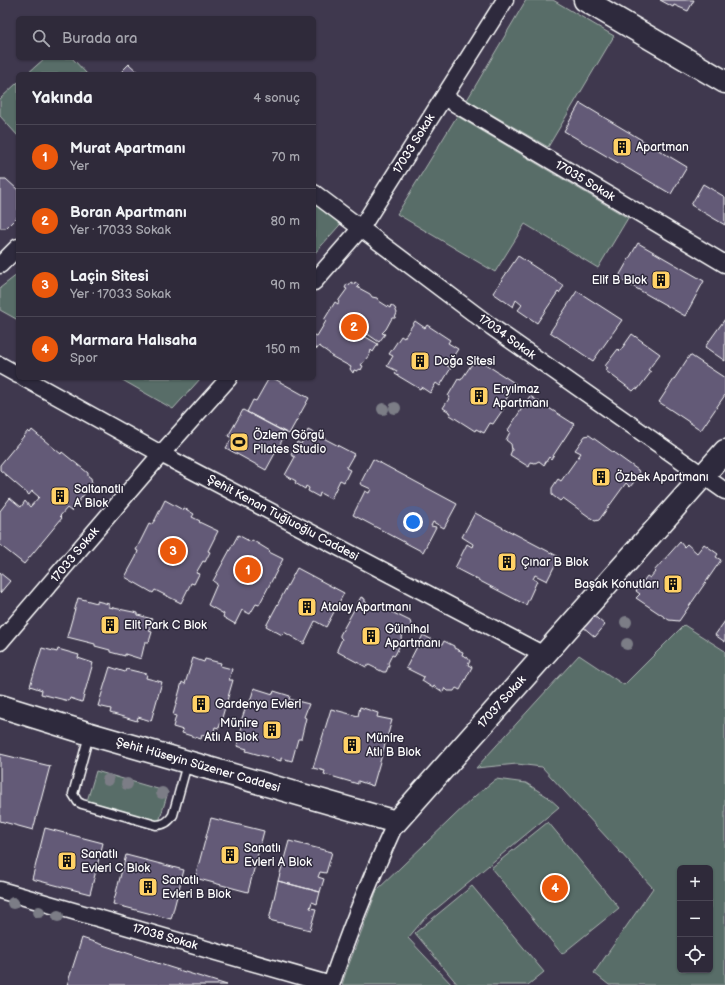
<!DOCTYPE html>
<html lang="tr">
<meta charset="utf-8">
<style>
:root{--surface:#2f2a3a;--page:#3b3645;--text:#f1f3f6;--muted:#a7a7af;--line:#4a4654;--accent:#ea580c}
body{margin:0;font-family:"Balsamiq Sans",sans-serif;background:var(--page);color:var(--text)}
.controls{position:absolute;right:12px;bottom:12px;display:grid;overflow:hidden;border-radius:6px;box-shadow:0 1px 3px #0004}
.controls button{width:36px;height:36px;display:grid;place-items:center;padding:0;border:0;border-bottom:1px solid var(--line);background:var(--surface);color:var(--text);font:20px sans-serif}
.you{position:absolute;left:413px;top:522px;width:14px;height:14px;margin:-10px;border:3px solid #fff;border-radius:50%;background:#1a73e8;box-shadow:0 0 0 6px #1a73e833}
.badge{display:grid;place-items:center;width:26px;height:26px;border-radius:50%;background:var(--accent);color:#fff;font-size:13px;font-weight:700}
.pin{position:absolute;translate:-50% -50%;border:2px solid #fff;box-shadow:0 1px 4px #0006}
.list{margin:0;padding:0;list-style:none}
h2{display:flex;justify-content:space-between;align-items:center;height:52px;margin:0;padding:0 16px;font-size:17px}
h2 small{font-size:13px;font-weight:400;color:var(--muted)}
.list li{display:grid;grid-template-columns:26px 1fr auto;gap:12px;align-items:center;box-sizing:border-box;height:64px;padding:0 16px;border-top:1px solid var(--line)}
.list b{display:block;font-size:15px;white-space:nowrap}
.list p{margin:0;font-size:13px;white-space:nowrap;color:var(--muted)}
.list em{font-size:13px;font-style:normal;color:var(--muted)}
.icon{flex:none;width:22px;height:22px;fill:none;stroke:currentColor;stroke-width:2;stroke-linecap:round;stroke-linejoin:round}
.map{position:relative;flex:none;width:725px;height:985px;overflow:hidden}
.search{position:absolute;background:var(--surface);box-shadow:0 1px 3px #0004;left:16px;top:16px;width:300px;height:44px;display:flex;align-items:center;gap:10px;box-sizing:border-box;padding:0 14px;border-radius:6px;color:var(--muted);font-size:15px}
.panel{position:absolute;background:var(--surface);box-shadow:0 1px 3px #0004;left:16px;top:72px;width:300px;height:308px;border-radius:6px}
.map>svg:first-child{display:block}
.green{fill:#596d67;stroke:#acb6b3;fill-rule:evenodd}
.building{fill:#645a77;stroke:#fff}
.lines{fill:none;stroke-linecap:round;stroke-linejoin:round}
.lane-casing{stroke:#fff;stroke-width:11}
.street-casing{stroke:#fff;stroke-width:19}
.secondary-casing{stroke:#fff;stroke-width:25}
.lane{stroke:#2f2a3d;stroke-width:8}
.street{stroke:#2f2a3d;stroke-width:16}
.secondary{stroke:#2f2a3d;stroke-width:22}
.tree{fill:#7b7d86}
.labels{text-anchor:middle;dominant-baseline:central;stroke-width:3;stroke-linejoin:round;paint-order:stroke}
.street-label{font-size:12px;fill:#fff;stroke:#2f2a3d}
.poi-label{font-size:12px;fill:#fff;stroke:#2f2a3d;text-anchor:start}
</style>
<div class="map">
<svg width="725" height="985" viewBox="0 0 725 985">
<rect width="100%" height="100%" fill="#3f384e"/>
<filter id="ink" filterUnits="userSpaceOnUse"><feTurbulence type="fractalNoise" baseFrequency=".025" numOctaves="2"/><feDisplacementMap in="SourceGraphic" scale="8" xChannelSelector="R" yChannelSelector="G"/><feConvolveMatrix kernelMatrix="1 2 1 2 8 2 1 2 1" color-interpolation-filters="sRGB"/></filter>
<g filter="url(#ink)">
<path class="green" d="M526 0H553L614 36 548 147 467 100Z
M45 58H72L87 74H27Z
M18 82V136L0 116V99Z
M457 116 628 218 598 268 525 224 495 272 397 214Z
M314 198 346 218 314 254Z
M18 274V320L0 310V288Z
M119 378H201L173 409Z
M684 625 725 651V985H609L594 973 653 888 542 767 517 764 476 768 579 655 624 685ZM680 868H710V970H680Z
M96 771 168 792 159 822 87 801Z
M496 779 526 783 548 797 559 807 424 919 408 938 452 985H342L346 972 377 890 475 796Z
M548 822 619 908 562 954 491 868Z
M472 886 544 972 528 985H458L415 933Z"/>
<path class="building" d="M660 0H694L688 11 674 5 673 7Z
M129 64 140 74H119Z
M580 103 687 167 671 194 564 131Z
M0 179H6L18 190V216L6 228H0Z
M703 184 725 197V225L691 205Z
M638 243 704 281 685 316 618 278Z
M518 256 564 286 559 293 558 292 537 323 518 310 522 305 516 300 513 307 493 293Z
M351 282 354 284 355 282 359 285 357 287 370 294 372 297 377 298 379 301 390 308 391 305 395 308 397 313 395 318H392L386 329 382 333 385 334 379 342 366 333 364 336 378 344 373 352 371 350 370 354 361 365 363 366 361 370 360 369 357 371 354 370 353 373 350 369 351 367 331 356 329 353 319 346 317 349 314 346V335L317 336 326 321 324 320 335 302 338 304 339 300 347 289 345 288 347 284 349 285Z
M577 291 622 320 593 361 550 332Z
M725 319V361L705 347Z
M415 321 425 328 427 325 450 340 448 343 458 349 447 366 451 368 440 386 436 383 430 393 421 387 420 389 395 374 397 371 387 366 393 356 389 354 401 336 404 338Z
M632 334 660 354 648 370 651 372 638 389 636 388 633 391 606 371 608 368 605 366 618 349 620 351Z
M690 355 725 378V395L701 430 659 402Z
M476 358 516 384 501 407 504 408 493 424 490 423 484 433 476 429 475 431 450 415 451 413 443 408 450 397 448 396 458 379 461 380Z
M269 378H273L309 398 289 434 247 412 253 400 256 401Z
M530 396 574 424 551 459 549 457 544 465 539 461 535 463 531 462 529 467 510 455 512 450 511 444 506 440 510 432 508 430Z
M243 410 286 433 266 470 226 448 232 438 228 436Z
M32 430 61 454 62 452 88 473V476L91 478 92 484 71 511 67 508 60 516 62 518 24 564 0 545V511L10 498 21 507 25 501 30 507 39 497 32 491 29 495 0 470V465L28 431 30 433Z
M308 430 354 454 346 468 350 470 344 482 340 480 331 499 320 493 319 497 308 491 309 488 306 486 305 489 295 483 296 481 285 475 295 457 291 455 297 442 301 444Z
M589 435 638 470 640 474 630 487 626 483 599 520 595 521 563 498 560 501 552 495V488L558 479 561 481 581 453 575 450 585 436Z
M373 459 457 504 444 528 433 522 431 526 436 527 423 552 353 515 365 491 369 493 371 489 360 484Z
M165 500 183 510 184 508 194 514 192 517 200 521 199 522 218 531 208 551 210 552 205 562 203 561 196 573 199 574 194 584 191 583 181 603 155 590 153 593 125 577 136 557 138 551 136 550 149 524 151 525 155 520Z
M475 513 559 557 547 581 535 575 533 579 537 581 526 605 455 568 467 544 472 547 473 544 462 537Z
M238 535 251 542 252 540 270 551 269 552 283 559 259 605 256 604 250 614 242 610 235 624 223 617 224 614 208 605 217 584 213 581Z
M680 542 684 547 687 544 697 553 704 544 718 554 716 557 721 560 679 621 669 620 636 598 640 594 636 591 647 576 650 578 655 572 654 571Z
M297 568 344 593 326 627 315 621 304 644 284 632 282 635 266 626Z
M0 573 10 581 0 593Z
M361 597 365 599V602L374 606 375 604 410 621 411 624 407 631H405L401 637 402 641 395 655 394 656 392 655 388 663 389 665 386 672H383L369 665 366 667 338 652 337 650 342 639 340 637V635Z
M78 598 97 603V601L109 604V607L138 613V615L152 619 149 631 152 632 149 642H145L141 659 125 654V656L110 652V650L95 646V644L67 637Z
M592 614 605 625 595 637 582 626Z
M725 621V642L715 635Z
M423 635 442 645 444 641 454 646V648L463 652 462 655 467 657 470 661 468 665 472 667 460 690 456 688 454 691H448L445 688 443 692 434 686 433 688 422 681 424 677 406 668Z
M42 648 57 652 58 649 79 655 78 658 93 663 82 702 70 698 69 701 41 694 42 690 30 686Z
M193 658 204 662 205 659 221 663 220 666 232 669 229 680H233L219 728 215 727 212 739 202 735 201 739 182 733 183 730 173 727 176 716 173 715 182 682 185 684Z
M110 667 125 672 126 669 147 674 146 678 162 682 151 721 138 717 137 721 110 713 111 709 98 706Z
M254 688 273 694 274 691 290 696 289 699 309 704 304 717 306 718 301 739H298L292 761 281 758V761L246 751 247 749 237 746 243 722 241 721 248 701 250 702Z
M360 707 378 713 377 717 392 720 373 786 358 781V784L324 774 325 771 313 768 331 709 358 716Z
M0 754 50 766 33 830 0 821Z
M211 818 264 831 248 892 195 878Z
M45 828 103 843 90 894 32 879Z
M289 841 332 852 326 873 320 872 318 877 324 879 320 892 278 881Z
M126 855 184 870 171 919 113 904Z
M278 881 320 892 317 904 312 902 310 908 316 909 310 930 269 920Z
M82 938 169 967 227 985H67Z"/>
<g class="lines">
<defs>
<path id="lane" d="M89 735 73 794 78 802 82 804 156 825C164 825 169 822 173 815L187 764"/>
<path id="street" d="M444 97 725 264
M314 193 492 327 725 491
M0 265 18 247
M314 282 361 228 505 0
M0 365 18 375
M24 378 161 454 544 655
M0 642 161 454 229 378
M0 890 331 985C349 929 372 875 396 822"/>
<path id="secondary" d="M585 0 725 82
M0 706 90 734 396 822 725 451"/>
</defs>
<use href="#lane" class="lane-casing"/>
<use href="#street" class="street-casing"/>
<use href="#secondary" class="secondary-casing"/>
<use href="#lane" class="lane"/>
<use href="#street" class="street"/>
<use href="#secondary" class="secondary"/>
</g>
<g class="tree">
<circle cx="395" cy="408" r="6"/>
<circle cx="383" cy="409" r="6"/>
<circle cx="626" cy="622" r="6"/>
<circle cx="627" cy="644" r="6"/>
<circle cx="108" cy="780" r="6"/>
<circle cx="127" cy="784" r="6"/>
<circle cx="162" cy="793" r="6"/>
<circle cx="13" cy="903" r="6"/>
<circle cx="39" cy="912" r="6"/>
<circle cx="58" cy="916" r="6"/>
</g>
</g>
<defs>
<symbol id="building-square" viewBox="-11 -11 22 22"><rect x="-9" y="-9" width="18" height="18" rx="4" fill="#ffd166" stroke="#2f2a3d"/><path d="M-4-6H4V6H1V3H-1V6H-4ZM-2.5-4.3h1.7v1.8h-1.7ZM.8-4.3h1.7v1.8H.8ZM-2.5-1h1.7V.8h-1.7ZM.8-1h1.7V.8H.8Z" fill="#111"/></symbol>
<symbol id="stadium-square" viewBox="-11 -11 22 22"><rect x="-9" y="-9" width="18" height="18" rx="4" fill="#ffd166" stroke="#2f2a3d"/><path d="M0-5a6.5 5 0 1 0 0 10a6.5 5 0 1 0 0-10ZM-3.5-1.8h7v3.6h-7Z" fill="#111"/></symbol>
</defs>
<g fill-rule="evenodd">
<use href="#building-square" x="611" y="136" width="22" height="22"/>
<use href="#building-square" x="650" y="269" width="22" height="22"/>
<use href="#building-square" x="409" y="350" width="22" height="22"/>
<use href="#building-square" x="468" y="385" width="22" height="22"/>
<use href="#stadium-square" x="228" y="431" width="22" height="22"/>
<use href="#building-square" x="590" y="466" width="22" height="22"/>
<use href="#building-square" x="49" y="485" width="22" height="22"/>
<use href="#building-square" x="496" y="551" width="22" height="22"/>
<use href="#building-square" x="662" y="573" width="22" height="22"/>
<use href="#building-square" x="296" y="596" width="22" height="22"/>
<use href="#building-square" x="99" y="614" width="22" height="22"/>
<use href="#building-square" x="360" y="625" width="22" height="22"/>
<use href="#building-square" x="190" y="693" width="22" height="22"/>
<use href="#building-square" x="261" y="719" width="22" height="22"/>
<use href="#building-square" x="341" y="734" width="22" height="22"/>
<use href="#building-square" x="219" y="844" width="22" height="22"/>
<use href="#building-square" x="56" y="850" width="22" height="22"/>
<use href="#building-square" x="137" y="876" width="22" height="22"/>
</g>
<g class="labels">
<g class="street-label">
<text transform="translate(414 144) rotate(-58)">17033 Sokak</text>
<text transform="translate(585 181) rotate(31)">17035 Sokak</text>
<text transform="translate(507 337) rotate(36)">17034 Sokak</text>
<text transform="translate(283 518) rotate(28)">Şehit Kenan Tuğluoğlu Caddesi</text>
<text transform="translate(75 555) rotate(-50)">17033 Sokak</text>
<text transform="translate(502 702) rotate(-48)">17037 Sokak</text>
<text transform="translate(198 765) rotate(16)">Şehit Hüseyin Süzener Caddesi</text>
<text transform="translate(165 937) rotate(16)">17038 Sokak</text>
</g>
<g class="poi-label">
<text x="636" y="147">Apartman</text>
<text x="647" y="280" text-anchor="end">Elif B Blok</text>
<text x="434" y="361">Doğa Sitesi</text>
<text x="493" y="389">Eryılmaz<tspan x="493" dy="14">Apartmanı</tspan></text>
<text x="253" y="435">Özlem Görgü<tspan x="253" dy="14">Pilates Studio</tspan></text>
<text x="615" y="477">Özbek Apartmanı</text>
<text x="74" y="489">Saltanatlı<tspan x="74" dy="14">A Blok</tspan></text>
<text x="521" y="562">Çınar B Blok</text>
<text x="659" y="584" text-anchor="end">Başak Konutları</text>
<text x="321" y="607">Atalay Apartmanı</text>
<text x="124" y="625">Elit Park C Blok</text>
<text x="385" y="629">Gülnihal<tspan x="385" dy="14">Apartmanı</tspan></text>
<text x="215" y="704">Gardenya Evleri</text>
<text x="258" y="723" text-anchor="end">Münire<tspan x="258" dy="14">Atlı A Blok</tspan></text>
<text x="366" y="738">Münire<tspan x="366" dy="14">Atlı B Blok</tspan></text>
<text x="244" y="848">Sanatlı<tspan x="244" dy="14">Evleri A Blok</tspan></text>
<text x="81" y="854">Sanatlı<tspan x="81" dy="14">Evleri C Blok</tspan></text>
<text x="162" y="880">Sanatlı<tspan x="162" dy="14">Evleri B Blok</tspan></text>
</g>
</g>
</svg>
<div class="controls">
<button>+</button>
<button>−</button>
<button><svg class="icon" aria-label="locate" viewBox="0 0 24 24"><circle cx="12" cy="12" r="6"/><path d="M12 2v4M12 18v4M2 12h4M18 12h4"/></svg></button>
</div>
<div class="you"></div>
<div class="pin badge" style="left:248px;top:570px">1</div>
<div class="pin badge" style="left:354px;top:327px">2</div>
<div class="pin badge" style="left:173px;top:551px">3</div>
<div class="pin badge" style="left:555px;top:888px">4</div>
<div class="search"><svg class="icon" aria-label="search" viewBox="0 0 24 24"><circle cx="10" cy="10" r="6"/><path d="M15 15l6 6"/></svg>Burada ara</div>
<section class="panel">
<h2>Yakında<small>4 sonuç</small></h2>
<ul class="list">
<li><span class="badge">1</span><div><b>Murat Apartmanı</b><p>Yer</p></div><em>70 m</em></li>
<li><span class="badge">2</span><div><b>Boran Apartmanı</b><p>Yer · 17033 Sokak</p></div><em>80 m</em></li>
<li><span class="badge">3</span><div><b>Laçin Sitesi</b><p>Yer · 17033 Sokak</p></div><em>90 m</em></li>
<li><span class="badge">4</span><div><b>Marmara Halısaha</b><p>Spor</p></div><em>150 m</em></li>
</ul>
</section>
</div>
